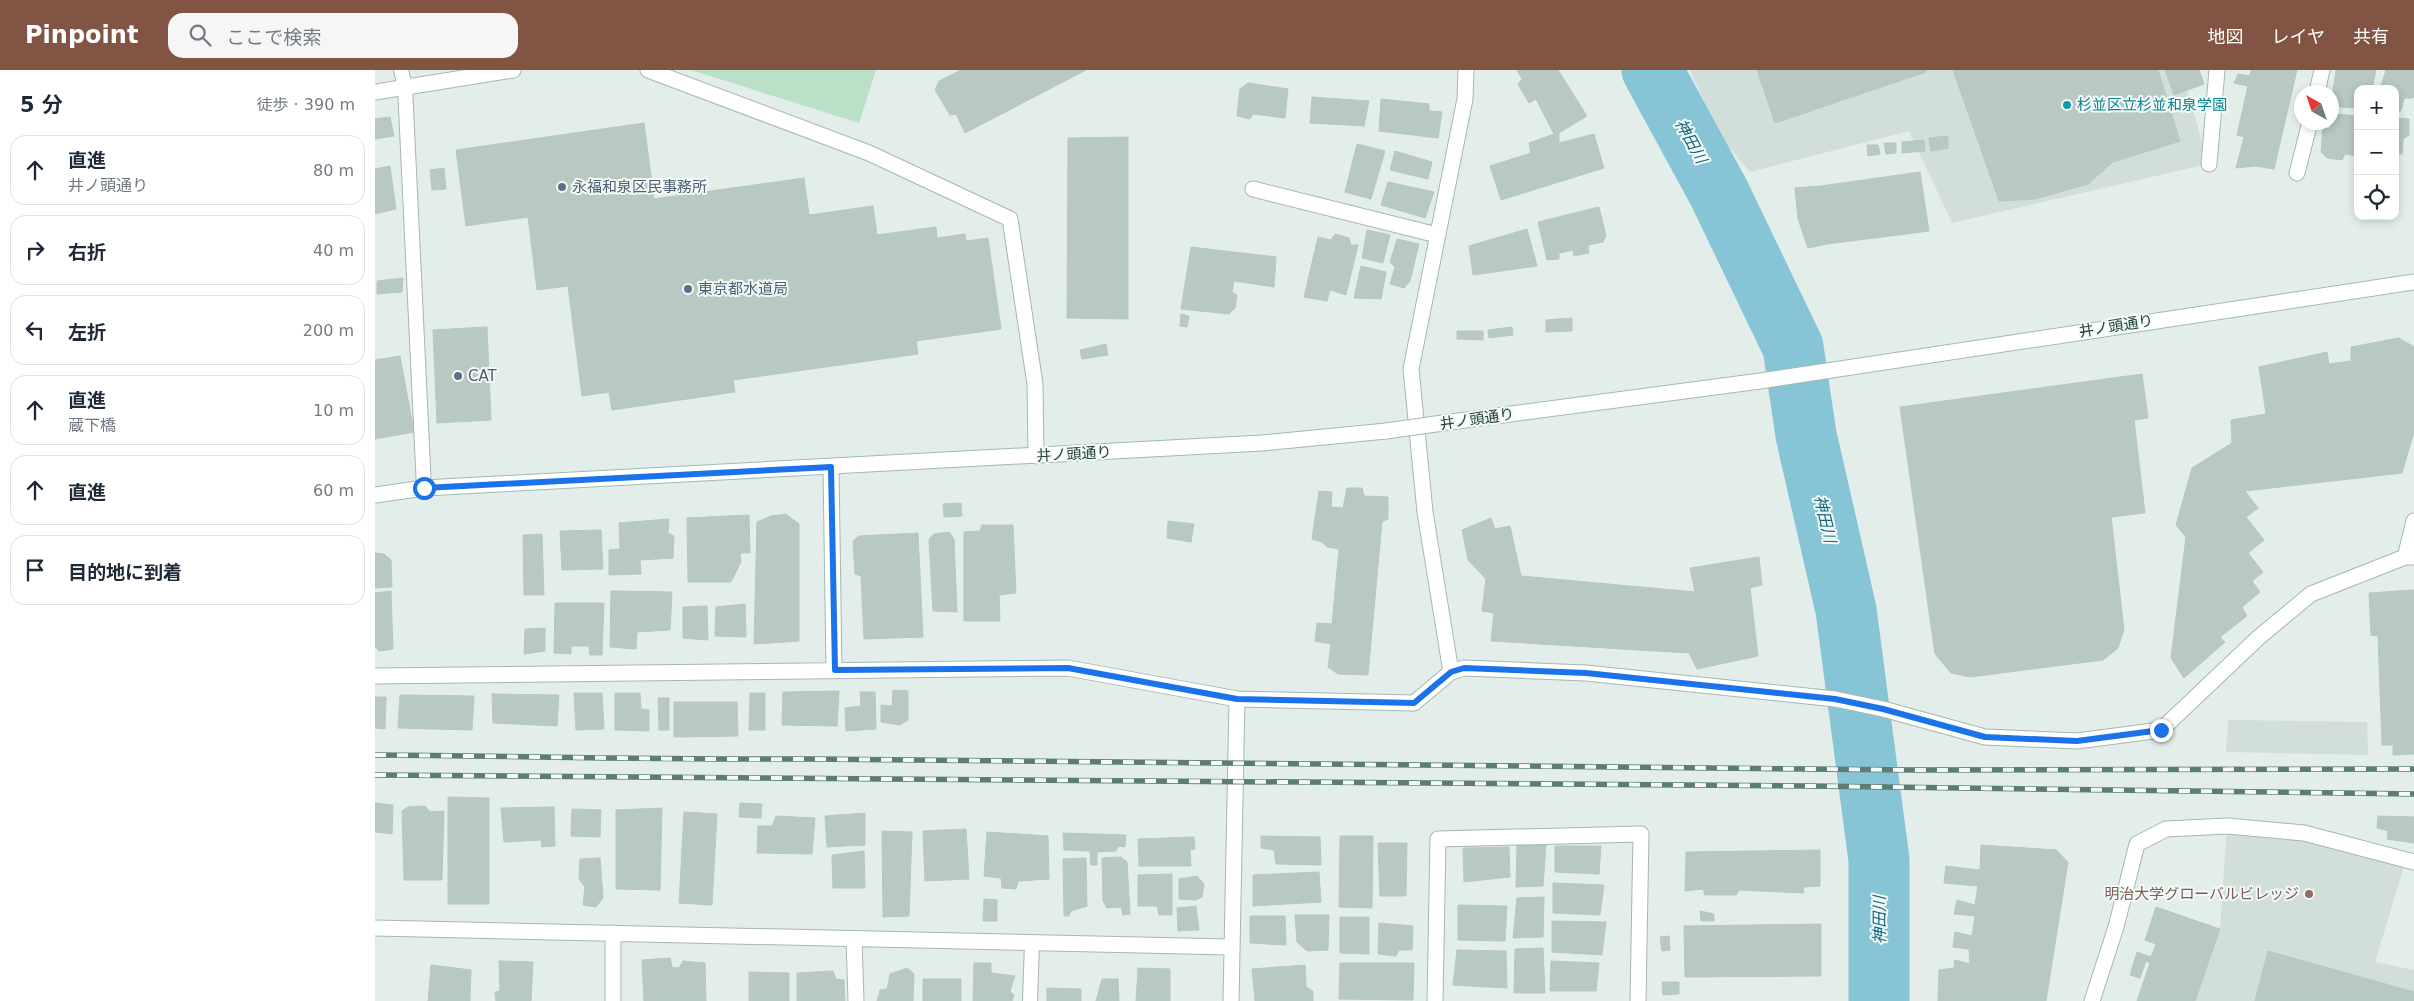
<!DOCTYPE html>
<html lang="ja">
<meta charset="utf-8">
<style>
:root{--surface:#fff;--page:#f6f6f7;--text:#1f2937;--muted:#747a83;--line:#e0e1e3;--accent:#825444}
body{margin:0;font-family:"DejaVu Sans","Noto Sans JP",sans-serif;background:var(--page);color:var(--text)}
.controls{position:absolute;right:15px;top:15px;display:grid;overflow:hidden;border-radius:10px;box-shadow:0 2px 8px #0003}
.controls button{width:45px;height:45px;display:grid;place-items:center;padding:0;border:0;border-bottom:1px solid var(--line);background:var(--surface);color:var(--text);font:25px sans-serif}
.compass{position:absolute;left:1919px;top:15px;width:45px;height:45px;border-radius:50%;background:var(--surface);box-shadow:0 2px 8px #0003;rotate:320deg}
.stop{position:absolute;width:15px;height:15px;margin:-11px;border:4px solid #1a73e8;border-radius:50%;background:#fff}
.stop.end{background:#1a73e8;border-color:#fff;box-shadow:0 1px 5px #0008}
.list{margin:0;padding:0;list-style:none}
h2{display:flex;justify-content:space-between;align-items:center;height:65px;margin:0;padding:0 20px;font-size:21px}
h2 small{font-size:16px;font-weight:400;color:var(--muted)}
.list li{display:grid;grid-template-columns:32px 1fr auto;gap:15px;align-items:center;box-sizing:border-box;height:70px;margin:0 10px 10px;padding:0 10px;border:1px solid var(--line);border-radius:15px}
.list b{display:block;font-size:19px;white-space:nowrap}
.list p{margin:0;font-size:16px;white-space:nowrap;color:var(--muted)}
.list em{font-size:16px;font-style:normal;color:var(--muted)}
.icon{flex:none;width:28px;height:28px;fill:none;stroke:currentColor;stroke-width:2;stroke-linecap:round;stroke-linejoin:round}
.map{position:relative;flex:none;width:2039px;height:931px;overflow:hidden}
header{display:flex;align-items:center;gap:30px;box-sizing:border-box;height:70px;padding:0 25px;background:var(--accent);color:#fff}
header strong{font-size:24px}
nav{display:flex;gap:28px;margin-inline-start:auto;font-size:18px}
.search{width:350px;height:45px;background:var(--page);display:flex;align-items:center;gap:12px;box-sizing:border-box;padding:0 18px;border-radius:15px;color:var(--muted);font-size:19px}
main{display:flex}
aside{flex:1;background:var(--surface)}
.map>svg:first-child{display:block}
.built{fill:#d1ded9}
.green{fill:#bae0c7}
.lines{fill:none;stroke-linecap:round;stroke-linejoin:round}
.river{stroke:#87c5d6;stroke-width:61}
.building{fill:#b8c9c3;stroke:#b5c8c1}
.lane-casing{stroke:#a5b7b2;stroke-width:16}
.street-casing{stroke:#a5b7b2;stroke-width:17}
.secondary-casing{stroke:#a0bab3;stroke-width:17}
.lane{stroke:#fff;stroke-width:14}
.street{stroke:#fff;stroke-width:15}
.secondary{stroke:#fff;stroke-width:15}
.rail-casing{stroke:#5c7c75;stroke-width:5.5}
.rail{stroke:#f4faf7;stroke-width:4;stroke-dasharray:11;stroke-linecap:butt}
.secondary-bridge-casing{stroke:#a0bab3;stroke-width:17;stroke-linecap:butt}
.secondary-bridge{stroke:#fff;stroke-width:15}
.route{stroke:#1a73e8;stroke-width:6}
.culture-dot{fill:#0f9aa8;stroke:#f4faf7;stroke-width:2}
.service-dot{fill:#5c6f8a;stroke:#f4faf7;stroke-width:2}
.education-dot{fill:#8d6e63;stroke:#f4faf7;stroke-width:2}
.labels{text-anchor:middle;dominant-baseline:central;stroke-width:4;stroke-linejoin:round;paint-order:stroke}
.culture-label{font-size:15px;fill:#0d838f;stroke:#f4faf7;text-anchor:start}
.service-label{font-size:15px;fill:#4e5e75;stroke:#f4faf7;text-anchor:start}
.street-label{font-size:15px;fill:#21413a;stroke:#f4faf7}
.education-label{font-size:15px;fill:#785e54;stroke:#f4faf7;text-anchor:end}
.water-label{font-size:16px;font-style:italic;fill:#166881;stroke:#f4faf7}
</style>
<header>
<strong>Pinpoint</strong>
<div class="search"><svg class="icon" aria-label="search" viewBox="0 0 24 24"><circle cx="10" cy="10" r="6"/><path d="M15 15l6 6"/></svg>ここで検索</div>
<nav><a>地図</a><a>レイヤ</a><a>共有</a></nav>
</header>
<main>
<aside>
<h2>5 分<small>徒歩 · 390 m</small></h2>
<ul class="list">
<li><svg class="icon" aria-label="ahead" viewBox="0 0 24 24"><path d="M12 20V5M6 11l6-6 6 6"/></svg><div><b>直進</b><p>井ノ頭通り</p></div><em>80 m</em></li>
<li><svg class="icon" aria-label="right" viewBox="0 0 24 24"><path d="M7 20v-9h11M14 6l5 5-5 5"/></svg><div><b>右折</b></div><em>40 m</em></li>
<li><svg class="icon" aria-label="left" viewBox="0 0 24 24"><path d="M17 20v-9H6M10 6l-5 5 5 5"/></svg><div><b>左折</b></div><em>200 m</em></li>
<li><svg class="icon" aria-label="ahead" viewBox="0 0 24 24"><path d="M12 20V5M6 11l6-6 6 6"/></svg><div><b>直進</b><p>蔵下橋</p></div><em>10 m</em></li>
<li><svg class="icon" aria-label="ahead" viewBox="0 0 24 24"><path d="M12 20V5M6 11l6-6 6 6"/></svg><div><b>直進</b></div><em>60 m</em></li>
<li><svg class="icon" aria-label="arrive" viewBox="0 0 24 24"><path d="M6 21V4h12l-3 4 3 4H6"/></svg><div><b>目的地に到着</b></div></li>
</ul>
</aside>
<div class="map">
<svg width="2039" height="931" viewBox="0 0 2039 931">
<rect width="100%" height="100%" fill="#e3eeea"/>
<path class="built" d="M1315 0H1807L1833 94 1577 153 1534 61 1375 102 1345 67Z
M1853 650 1992 652 1993 685 1851 682Z
M1852 756 1929 763 2031 790 2000 892 2039 900V931H1820L1845 859Z"/>
<path class="green" d="M316 0H501L484 53Z"/>
<g class="lines">
<path class="river" d="M1277 0 1344 123 1418 277 1431 365 1471 540 1504 790V931"/>
</g>
<path class="building" d="M586 0H711L590 63 581 44 575 45 560 20 564 11Z
M1142 0H1183L1212 46 1184 63V73L1219 64 1229 98 1126 130 1115 96 1156 83 1154 73 1179 64 1161 29 1154 33 1143 14 1147 9Z
M1382 0H1550L1551 2 1400 53Z
M1578 0H1783L1805 71 1738 92 1713 114 1660 129 1624 131Z
M1790 0H1824L1829 14 1799 25Z
M1876 0H1922L1899 99 1881 96 1861 98 1869 67 1862 65 1873 16 1859 13 1863 4 1875 6Z
M1961 0H2001L1997 19H1983V28L1978 38 1956 36Z
M2011 0H2039V25L2038 28H2029L2026 41H2020V19H2005Z
M873 13 913 19 910 48 878 44 875 49 862 46 865 19Z
M937 27 994 31 989 56 935 53Z
M1006 29 1054 34V41L1067 42 1063 68 1004 61Z
M1959 44 1983 46V86L1970 84 1967 90 1952 88 1946 82 1948 57 1955 59Z
M15 47 19 66 0 69V49Z
M2020 48 2034 49V65L2028 69 2027 84H2020Z
M269 53 279 129 429 108 434 145 498 136 502 165 561 157 562 168 590 164 591 171 613 168 626 259 541 271 543 284 358 310 360 322 237 340 234 322 207 326 193 216 162 220 153 147 91 156 81 80Z
M1573 66V78L1556 81 1554 68Z
M753 67V249L692 248 693 68Z
M1549 70 1550 81 1527 83V72Z
M1509 73H1521V83L1511 84Z
M982 74 1010 81 996 129 970 122Z
M1492 75H1503L1505 84 1493 86Z
M1020 81 1057 92 1053 109 1015 100Z
M15 96 21 139 0 144V99Z
M69 98 71 119 57 120 55 100Z
M1545 102 1554 161 1452 174 1446 116Z
M1013 112 1059 122 1050 148 1006 135Z
M1446 116 1452 174 1433 178 1423 149 1420 118Z
M1224 137 1231 166 1228 172 1213 175 1214 183 1199 186 1198 180 1184 183V189L1172 190 1163 152Z
M1152 159 1162 196 1098 205 1094 176Z
M992 160 1015 165 1008 193 987 188Z
M960 164 974 168 976 175H983L971 225 955 220 952 231 929 227 943 167 956 170Z
M1022 169 1044 174 1035 211 1029 218 1015 214 1020 197 1015 192Z
M816 177 901 187 899 217 859 211 857 222 862 225 860 238 854 244 806 239Z
M986 196 1011 202 1006 229 979 228Z
M28 208 27 222 2 224V211Z
M806 244 814 246 812 257 805 256Z
M1197 248V261L1171 262V250Z
M112 257 116 350 62 353 58 260Z
M1137 257 1138 265 1114 268 1113 260Z
M1082 261H1108V270L1082 269Z
M2024 268 2039 277V362L2027 403 1870 421 1883 438 1871 447 1889 470 1873 483 1888 502 1877 511 1885 522 1867 537 1872 546 1845 567 1850 572 1809 608 1796 588 1811 467 1801 455 1817 398 1857 373 1856 350 1891 344 1884 297 1952 282 1954 294 1976 291V277Z
M731 274 733 285 707 289 705 280Z
M25 286 39 362 0 369V290Z
M1767 304 1773 348 1759 350 1770 443 1736 447 1749 560 1743 578 1728 590 1595 607 1576 603 1560 584 1525 337Z
M972 418H987L989 426 1013 427V449L1007 452 993 605 963 604 953 597 956 574 940 571 942 553 957 554 964 479 952 477 947 472 937 469 944 421 957 422 956 437 968 438Z
M586 433 587 446 569 447 568 434Z
M411 444 424 454V571L379 574 382 452 396 446Z
M374 445 375 483H365L366 492 356 512H313L312 448Z
M1116 448 1120 459 1135 456 1146 506 1320 522 1315 498 1384 487 1387 515 1375 518 1383 586 1322 599 1314 583 1116 571 1119 543 1107 541 1111 509 1093 490 1087 460Z
M294 449 293 463 299 466 298 488 265 490 266 504 234 505V480L245 479 244 453Z
M793 451 819 454 816 472 792 468Z
M607 455H638L641 523 624 525 625 551H589V462L605 461Z
M226 460 228 499 187 500 185 461Z
M574 462 579 469 582 542 558 541 554 469 559 464Z
M543 463 548 567 489 569 486 506 480 504 478 471 484 466Z
M167 464 169 525H149L148 465Z
M0 483 9 484 16 490 17 517 0 518Z
M2039 520V684L2018 685V675H2007L2003 566 1996 565 1994 523Z
M16 521 18 579 4 581 0 576V523Z
M236 521 297 522 295 560 262 562 261 579 235 577Z
M180 533H229L227 585H215L214 576H196V584L179 583Z
M370 534 371 567 340 566 341 537Z
M332 536 333 570 308 568V537Z
M170 558V581L149 584 150 559Z
M518 620 533 621V650L525 655 506 652V635L517 636Z
M464 621 462 656 407 655 408 622Z
M485 622H500L501 659 471 661 470 638 486 636Z
M199 623H227L229 659 201 660Z
M240 623H265L266 639 274 640V661L240 660Z
M375 623H390V660H374Z
M117 624 184 625 182 656 118 653Z
M25 625 99 626 97 660 23 658Z
M0 627H11L10 659 0 658Z
M283 628H294V660H284Z
M299 632H362L363 666 299 667Z
M73 727 114 728V834H73Z
M0 733 18 735 17 764 0 762Z
M365 733 387 734 386 748 364 747Z
M50 736 55 742 69 741 67 810H29L27 741 33 737Z
M179 737 180 776 167 777 166 770 129 772 126 738Z
M287 738 285 820 241 819V740Z
M197 739 226 740 225 767 196 766Z
M309 742 342 744 337 835 304 833Z
M490 743V775L452 777 450 746Z
M401 746 440 748 437 784 382 783 383 756H397Z
M2003 746 2039 747V773L2012 769 2013 761 2002 758Z
M591 759 594 809 550 811 548 761Z
M507 761 537 762 534 846 508 847Z
M612 762 673 766 674 809 643 811 641 819 627 818 626 808 609 806Z
M688 763 751 765 750 777 743 776 741 781 722 782V795H716L715 781 689 780Z
M886 766 945 767 946 795 901 794 899 780 886 778Z
M965 766H998L997 838 964 837Z
M819 767 820 779 815 780 816 796H764L763 769Z
M1003 773H1032L1031 826H1005Z
M1142 775H1171L1168 816 1141 817Z
M1606 775 1681 780 1693 792 1671 931H1563L1564 900 1579 898 1580 890 1595 894 1594 879 1578 877 1580 862 1597 866 1600 846 1579 844 1582 830 1600 835 1603 816 1569 813 1571 796 1605 800Z
M1180 776H1226L1224 804 1180 802Z
M1134 777 1135 807 1089 812 1088 778Z
M1445 780V816L1429 817 1428 823 1364 820 1361 825H1330L1328 819 1310 821 1311 782Z
M489 781 490 818H458L457 785Z
M746 787 752 792 755 844 748 845 746 837 732 838 728 831 727 788Z
M225 788 228 828 221 837 208 835 210 817 204 809 205 789Z
M711 788 712 836 696 841 694 846H689L688 789Z
M944 802 946 832 878 836V805Z
M797 804V845H784L782 836H763V805Z
M822 806 829 814 827 827 820 830 804 829V809Z
M1178 813 1229 815 1225 845 1178 843Z
M1169 827 1168 867 1138 868 1142 828Z
M609 829 622 830V851H608Z
M1083 835 1132 836 1130 871 1083 870Z
M821 836 824 860 803 861 802 838Z
M1781 837 1845 859 1820 931H1762L1775 893 1771 891 1765 908 1755 905 1762 882 1776 887 1781 874 1770 870Z
M1325 841 1339 844V851H1326Z
M920 845H954L953 880 932 881 922 872Z
M875 846H910L911 875 875 873Z
M965 847H994V884L965 883Z
M1177 851 1231 852 1227 885 1177 882Z
M1004 853 1038 856 1037 880H1024L1021 886 1003 884Z
M1446 854V906L1310 907 1309 856Z
M1294 866 1295 880 1287 881 1285 867Z
M1168 878 1170 923H1139L1140 879Z
M1082 880 1131 881 1132 918 1078 915Z
M1893 881 2039 922V931H1880Z
M295 888 297 897 304 898 308 891 330 893 331 931H269L267 890Z
M124 891 158 892 156 931H121L120 922 125 921Z
M1176 891 1224 893 1221 921H1175Z
M599 893H616V903L640 906 635 921 639 925 637 931H598Z
M965 893H1039L1038 930 964 929Z
M56 895 96 900 95 931H53Z
M930 895 931 917 938 921V931H880L877 899Z
M532 898 539 904 538 931H502L505 920 512 919 515 904Z
M763 898 795 899V931H761Z
M458 901 461 909 469 910 470 931H422V903Z
M374 902 414 903V931H374Z
M548 909H586V931H548Z
M727 909H743L744 931H721Z
M1287 912H1304V924L1288 925Z
M672 918 706 919V931H672Z"/>
<g class="lines">
<defs>
<path id="lane" d="M26 0 30 17 49 418
M655 931 657 873"/>
<path id="street" d="M273 0 494 83 635 149 660 314 661 386
M0 22 138 0
M1942 22 1947 0
M1834 94 1842 0
M1922 103 1935 52
M878 119 1062 165
M456 397 459 600
M2030 487 2039 451
M1076 602 1050 442 1036 299 1090 29 1091 0
M0 606 693 598 862 629 1039 633 1076 602 1089 598 1211 603 1460 629 1508 639 1610 667 1702 671 1786 660 1883 568 1936 524 2030 487H2039
M0 858 855 877
M238 863V931
M479 869 481 931
M856 931 862 629
M1060 931 1063 769 1266 764 1263 931
M1717 931 1741 857 1762 774 1791 759 1852 756 1929 763 2039 792"/>
<path id="secondary" d="M1068 353 1385 311 2039 212
M0 425 49 418 887 373 1011 361"/>
</defs>
<use href="#lane" class="lane-casing"/>
<use href="#street" class="street-casing"/>
<use href="#secondary" class="secondary-casing"/>
<use href="#lane" class="lane"/>
<use href="#street" class="street"/>
<use href="#secondary" class="secondary"/>
<defs>
<path id="rail" d="M0 685C145 686 290 690 435 689L1541 700 2039 699
M0 705 1435 716 2039 724"/>
</defs>
<use href="#rail" class="rail-casing"/>
<use href="#rail" class="rail"/>
<defs>
<path id="secondary-bridge" d="M1011 361 1068 353"/>
</defs>
<use href="#secondary-bridge" class="secondary-bridge-casing"/>
<use href="#secondary-bridge" class="secondary-bridge"/>
</g>
<g class="lines">
<path class="route" d="M49 418 456 397 460 600 693 598 862 629 1039 633 1076 602 1089 598 1211 603 1460 629 1508 639 1610 667 1702 671 1786 660"/>
</g>
<circle class="culture-dot" cx="1692" cy="35" r="5"/>
<g class="service-dot">
<circle cx="187" cy="117" r="5"/>
<circle cx="313" cy="219" r="5"/>
<circle cx="83" cy="306" r="5"/>
</g>
<circle class="education-dot" cx="1934" cy="824" r="5"/>
<g class="labels">
<g class="culture-label">
<text x="1702" y="35">杉並区立杉並和泉学園</text>
</g>
<g class="service-label">
<text x="197" y="117">永福和泉区民事務所</text>
<text x="323" y="219">東京都水道局</text>
<text x="93" y="306">CAT</text>
</g>
<g class="street-label">
<text transform="translate(1741 256) rotate(-9)">井ノ頭通り</text>
<text transform="translate(1102 349) rotate(-8)">井ノ頭通り</text>
<text transform="translate(699 384) rotate(-3)">井ノ頭通り</text>
</g>
<g class="education-label">
<text x="1924" y="824">明治大学グローバルビレッジ</text>
</g>
<g class="water-label">
<text transform="translate(1316 71) rotate(61)">神田川</text>
<text transform="translate(1450 449) rotate(77)">神田川</text>
<text transform="translate(1504 850) rotate(-90)">神田川</text>
</g>
</g>
</svg>
<div class="controls">
<button>+</button>
<button>−</button>
<button><svg class="icon" aria-label="locate" viewBox="0 0 24 24"><circle cx="12" cy="12" r="6"/><path d="M12 2v4M12 18v4M2 12h4M18 12h4"/></svg></button>
</div>
<svg class="compass" viewBox="-18 -18 36 36"><path d="M0-13l5 13h-10z" fill="#e53935"/><path d="M0 13l5-13h-10z" fill="#747a83"/></svg>
<div class="stop" style="left:49px;top:418px"></div>
<div class="stop end" style="left:1786px;top:660px"></div>
</div>
</main>
